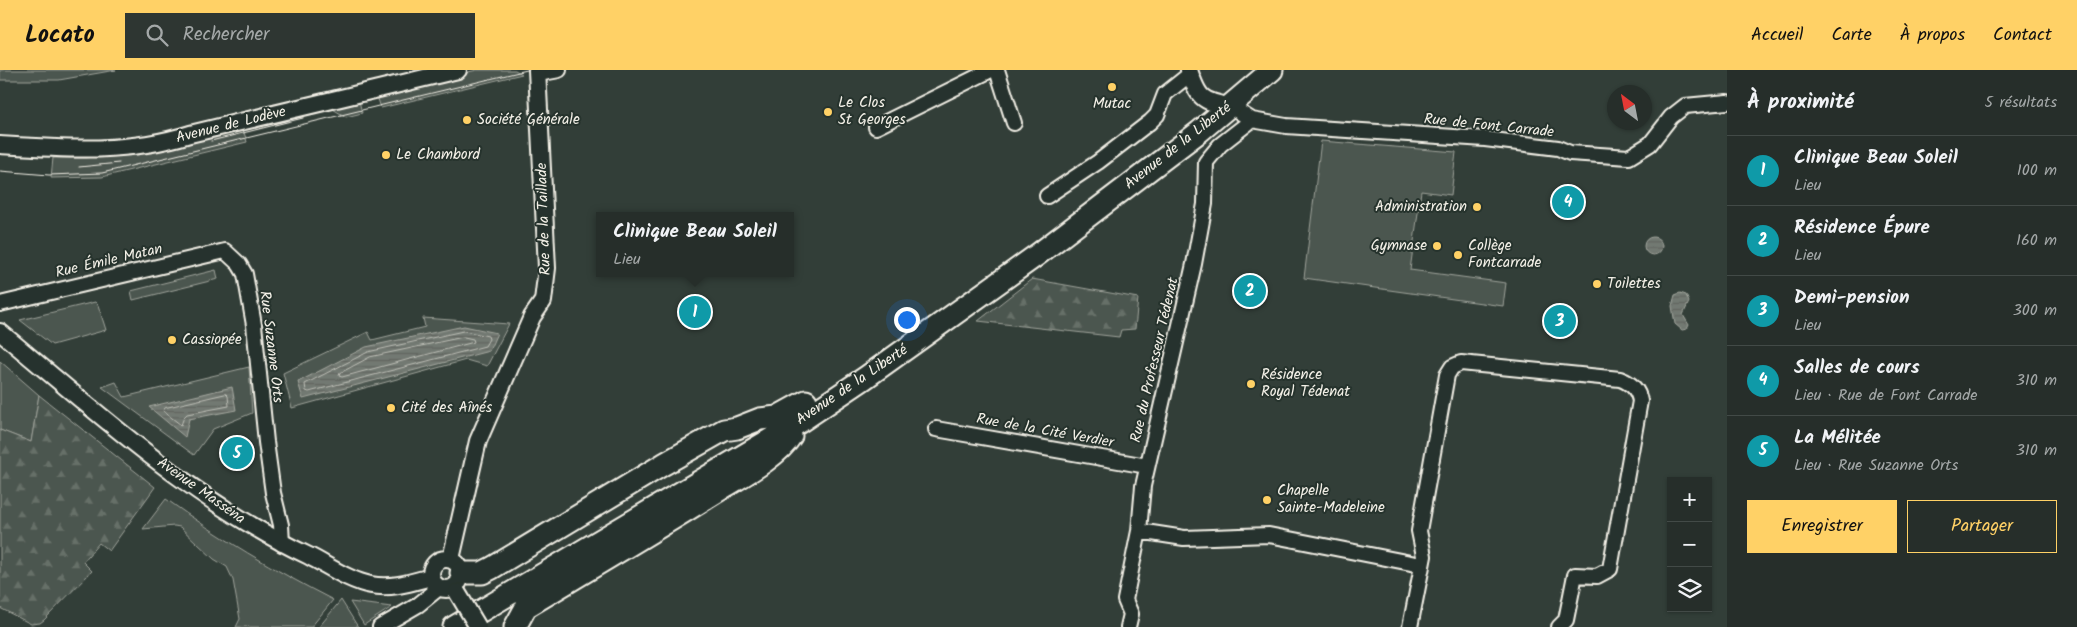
<!DOCTYPE html>
<html lang="fr">
<meta charset="utf-8">
<style>
:root{--surface:#262e2a;--page:#2e3632;--text:#f1f3f6;--muted:#a4a8a8;--line:#424a47;--accent:#ffd166}
body{margin:0;font-family:Kalam,sans-serif;background:var(--page);color:var(--text)}
.controls{position:absolute;right:15px;bottom:15px;display:grid;overflow:hidden;border-radius:0px;box-shadow:0 1px 4px #0004}
.controls button{width:45px;height:45px;display:grid;place-items:center;padding:0;border:0;border-bottom:1px solid var(--line);background:var(--surface);color:var(--text);font:25px sans-serif}
.compass{position:absolute;left:1607px;top:15px;width:45px;height:45px;border-radius:50%;background:var(--surface);box-shadow:0 1px 4px #0004;rotate:328deg}
.you{position:absolute;left:906px;top:249px;width:18px;height:18px;margin:-12px;border:4px solid #fff;border-radius:50%;background:#1a73e8;box-shadow:0 0 0 8px #1a73e833}
.badge{display:grid;place-items:center;width:32px;height:32px;border-radius:50%;background:var(--accent);color:#fff;font-size:16px;font-weight:700}
.pin{position:absolute;translate:-50% -50%;border:2px solid #fff;box-shadow:0 1px 5px #0006}
.popup{position:absolute;left:596px;top:142px;width:198px;height:65px;box-sizing:border-box;display:grid;place-content:center;border-radius:0px;background:var(--surface);filter:drop-shadow(0 1px 4px #0005);font-size:16px;white-space:nowrap;color:var(--muted)}
.popup b{font-size:19px;color:var(--text)}
.popup::after{content:'';position:absolute;left:50%;top:100%;margin-left:-10px;border:10px solid transparent;border-top-color:var(--surface)}
.list{margin:0;padding:0;list-style:none}
h2{display:flex;justify-content:space-between;align-items:center;height:65px;margin:0;padding:0 20px;font-size:21px}
h2 small{font-size:16px;font-weight:400;color:var(--muted)}
.list li{display:grid;grid-template-columns:32px 1fr auto;gap:15px;align-items:center;box-sizing:border-box;height:70px;padding:0 20px;border-top:1px solid var(--line)}
.list b{display:block;font-size:19px;white-space:nowrap}
.list p{margin:0;font-size:16px;white-space:nowrap;color:var(--muted)}
.list em{font-size:16px;font-style:normal;color:var(--muted)}
.actions{display:flex;gap:10px;padding:15px 20px}
.actions a{flex:1;padding:11px 0;border:1px solid var(--accent);border-radius:0px;text-align:center;font-size:18px;color:var(--accent)}
.actions .main{background:var(--accent);color:#111}
.icon{flex:none;width:28px;height:28px;fill:none;stroke:currentColor;stroke-width:2;stroke-linecap:round;stroke-linejoin:round}
.map{position:relative;flex:none;width:1727px;height:557px;overflow:hidden}
header{display:flex;align-items:center;gap:30px;box-sizing:border-box;height:70px;padding:0 25px;background:var(--accent);color:#111}
header strong{font-size:24px}
nav{display:flex;gap:28px;margin-inline-start:auto;font-size:18px}
.search{width:350px;height:45px;background:var(--page);display:flex;align-items:center;gap:12px;box-sizing:border-box;padding:0 18px;border-radius:0px;color:var(--muted);font-size:19px}
main{display:flex}
aside{flex:1;background:var(--surface)}
.map>svg:first-child{display:block}
.grass{fill:#4c564f;stroke:#a0a49c}
.forest{fill:url(#forest-firs);stroke:#a0a49c}
.water{fill:url(#water-rules);stroke:#a6a9a1}
.lines{fill:none;stroke-linecap:round;stroke-linejoin:round}
.shore{stroke:#c0c1b9;stroke-width:1}
.minor-casing{stroke:#f4f1e8;stroke-width:18}
.tertiary-casing{stroke:#f4f1e8;stroke-width:20}
.primary-casing{stroke:#f4f1e8;stroke-width:25}
.minor{stroke:#26332d;stroke-width:14}
.tertiary{stroke:#26332d;stroke-width:16}
.primary{stroke:#26332d;stroke-width:21}
.tram{stroke:#f4f1e8;stroke-width:1}
.tertiary-bridge-casing{stroke:#f4f1e8;stroke-width:20;stroke-linecap:butt}
.tertiary-bridge{stroke:#26332d;stroke-width:16}
.poi-dot{fill:#ffd166;stroke:#26332d;stroke-width:2}
.labels{text-anchor:middle;dominant-baseline:central;stroke-width:4;stroke-linejoin:round;paint-order:stroke}
.poi-label{font-size:15px;fill:#f4f1e8;stroke:#26332d;text-anchor:start}
.street-label{font-size:15px;fill:#f4f1e8;stroke:#26332d}
</style>
<header>
<strong>Locato</strong>
<div class="search"><svg class="icon" aria-label="search" viewBox="0 0 24 24"><circle cx="10" cy="10" r="6"/><path d="M15 15l6 6"/></svg>Rechercher</div>
<nav><a>Accueil</a><a>Carte</a><a>À propos</a><a>Contact</a></nav>
</header>
<main>
<div class="map">
<svg width="1727" height="557" viewBox="0 0 1727 557">
<defs>
<pattern id="forest-firs" width="22" height="20" patternUnits="userSpaceOnUse" patternTransform="scale(1.25)"><rect width="22" height="20" fill="#4c564f"/><path d="M5 1l3.5 6h-7zM16 11l3.5 6h-7z" fill="#666f68"/></pattern>
<pattern id="water-rules" width="6" height="5" patternUnits="userSpaceOnUse" patternTransform="scale(1.25)"><rect width="6" height="5" fill="#727972"/><path d="M0 2.5h6" fill="none" stroke="#60635e"/></pattern>
</defs>
<rect width="100%" height="100%" fill="#323e38"/>
<filter id="ink" filterUnits="userSpaceOnUse"><feTurbulence type="fractalNoise" baseFrequency=".02" numOctaves="2"/><feDisplacementMap in="SourceGraphic" scale="10" xChannelSelector="R" yChannelSelector="G"/><feConvolveMatrix kernelMatrix="1 2 1 2 8 2 1 2 1" color-interpolation-filters="sRGB"/></filter>
<g filter="url(#ink)">
<path class="grass" d="M0 0H116L59 10H0Z
M477 0H515L522 4 381 38 376 23Z
M358 27 362 43 346 47 326 35Z
M242 56 247 72 102 107 51 108 53 88H86L123 84Z
M1321 71 1456 82 1451 125 1421 121 1410 200 1506 213 1503 236 1304 208Z
M216 200 218 209 133 230 131 221Z
M95 232 98 235 106 260 52 275 20 250Z
M423 248 509 254 487 296 466 290 292 338 283 303 368 262 372 270 425 257Z
M0 291 39 325 31 372 0 360Z
M249 297 252 343 213 359 194 385 102 317 116 312 124 327Z
M166 429C220 468 274 500 333 530L311 557H236L240 549 233 510 227 497 214 489 180 457 174 456 143 459Z
M341 530 358 557H319Z
M350 532 392 537 364 555Z"/>
<path class="forest" d="M1032 209 1138 228 1135 259 1121 260 1119 267 978 251Z
M39 325 155 417 109 481 99 473 83 492 92 501 44 550 40 553 31 554 0 538V360L31 372Z"/>
<path class="water" d="M1644 176a9 9 0 1 1 18 0a9 9 0 1 1-18 0Z
M1680 223 1686 225 1689 232 1683 245 1689 255 1687 259 1682 260 1675 254 1672 236 1675 225Z
M464 256 497 263 489 281 303 329 298 312 366 277Z
M232 317 236 340 189 349 185 367 149 337Z"/>
<g class="lines">
<path class="shore" d="M464 261 488 266 489 269 485 276 309 322 306 321 305 314 368 282Z
M464 267 473 269 474 272 342 307 339 306 340 303 370 287Z
M226 324 228 326 229 336 187 344 184 347 181 355 163 341 165 338Z"/>
<defs>
<path id="minor" d="M997 0 1014 53
M538 4 559 0
M1230 36 1252 50 1286 56 1485 69 1558 78 1570 83 1629 87 1650 74 1671 47 1685 36 1727 32
M876 57 991 0
M1047 126 1098 92 1150 52 1157 45 1165 24 1190 4
M0 234 225 181 239 194 245 204 254 255 266 372 273 423 281 455 282 474
M936 359 1147 396
M1139 461 1184 468 1269 465 1421 495
M380 557 418 535 439 518
M1128 557 1131 544 1125 530 1139 461 1143 416 1194 194 1205 134 1206 92 1220 75 1252 50
M1410 557 1424 486 1419 461 1447 305 1452 297 1461 293 1620 309C1631 313 1638 319 1640 331L1610 499 1597 506 1575 505 1566 550 1559 557"/>
<path id="tertiary" d="M1189 0C1198 27 1201 32 1230 36
M0 75C64 79 127 84 190 64L458 0
M0 262C98 343 194 432 309 486 329 496 349 511 371 515 392 519 412 512 431 507
M431 504a15 15 0 1 1 30 0a15 15 0 1 1-30 0Z
M451 489 478 371 532 247 543 231 547 198 537 0"/>
<path id="primary" d="M461 503H482L492 498 664 394 724 360 737 358 760 349 777 347 806 331
M454 557 798 353 865 308 1037 185 1199 62 1272 0
M515 557 526 537C591 498 657 459 721 419 742 406 778 387 791 366"/>
</defs>
<use href="#minor" class="minor-casing"/>
<use href="#tertiary" class="tertiary-casing"/>
<use href="#primary" class="primary-casing"/>
<use href="#minor" class="minor"/>
<use href="#tertiary" class="tertiary"/>
<use href="#primary" class="primary"/>
<path class="tram" d="M211 71 303 48
M79 97 119 93
M0 101 49 105 102 103 527 0"/>
<defs>
<path id="tertiary-bridge" d="M457 522 478 557"/>
</defs>
<use href="#tertiary-bridge" class="tertiary-bridge-casing"/>
<use href="#tertiary-bridge" class="tertiary-bridge"/>
</g>
</g>
<g class="poi-dot">
<circle cx="1112" cy="17" r="5"/>
<circle cx="828" cy="42" r="5"/>
<circle cx="467" cy="50" r="5"/>
<circle cx="386" cy="85" r="5"/>
<circle cx="1477" cy="137" r="5"/>
<circle cx="1437" cy="176" r="5"/>
<circle cx="1458" cy="185" r="5"/>
<circle cx="1597" cy="214" r="5"/>
<circle cx="172" cy="270" r="5"/>
<circle cx="1251" cy="314" r="5"/>
<circle cx="391" cy="338" r="5"/>
<circle cx="1267" cy="430" r="5"/>
</g>
<g class="labels">
<g class="poi-label">
<text x="838" y="33">Le Clos<tspan x="838" dy="17">St Georges</tspan></text>
<text x="1112" y="34" text-anchor="middle">Mutac</text>
<text x="477" y="50">Société Générale</text>
<text x="396" y="85">Le Chambord</text>
<text x="1467" y="137" text-anchor="end">Administration</text>
<text x="1427" y="176" text-anchor="end">Gymnase</text>
<text x="1468" y="176">Collège<tspan x="1468" dy="17">Fontcarrade</tspan></text>
<text x="1607" y="214">Toilettes</text>
<text x="182" y="270">Cassiopée</text>
<text x="1261" y="305">Résidence<tspan x="1261" dy="17">Royal Tédenat</tspan></text>
<text x="401" y="338">Cité des Aînés</text>
<text x="1277" y="421">Chapelle<tspan x="1277" dy="17">Sainte-Madeleine</tspan></text>
</g>
<g class="street-label">
<text transform="translate(231 55) rotate(-14)">Avenue de Lodève</text>
<text transform="translate(1489 56) rotate(6)">Rue de Font Carrade</text>
<text transform="translate(1178 76) rotate(-38)">Avenue de la Liberté</text>
<text transform="translate(544 149) rotate(-92)">Rue de la Taillade</text>
<text transform="translate(109 191) rotate(-13)">Rue Émile Matan</text>
<text transform="translate(271 277) rotate(83)">Rue Suzanne Orts</text>
<text transform="translate(1155 290) rotate(-77)">Rue du Professeur Tédenat</text>
<text transform="translate(852 315) rotate(-34)">Avenue de la Liberté</text>
<text transform="translate(1045 361) rotate(10)">Rue de la Cité Verdier</text>
<text transform="translate(201 421) rotate(35)">Avenue Masséna</text>
</g>
</g>
</svg>
<div class="controls">
<button>+</button>
<button>−</button>
<button><svg class="icon" aria-label="layers" viewBox="0 0 24 24"><path d="M12 4l9 5-9 5-9-5zM3 14l9 5 9-5"/></svg></button>
</div>
<svg class="compass" viewBox="-18 -18 36 36"><path d="M0-13l5 13h-10z" fill="#e53935"/><path d="M0 13l5-13h-10z" fill="#a4a8a8"/></svg>
<div class="you"></div>
<div class="pin badge" style="left:695px;top:242px;background:#0f9aa8">1</div>
<div class="popup"><b>Clinique Beau Soleil</b>Lieu</div>
<div class="pin badge" style="left:1250px;top:221px;background:#0f9aa8">2</div>
<div class="pin badge" style="left:1560px;top:251px;background:#0f9aa8">3</div>
<div class="pin badge" style="left:1568px;top:132px;background:#0f9aa8">4</div>
<div class="pin badge" style="left:237px;top:383px;background:#0f9aa8">5</div>
</div>
<aside>
<h2>À proximité<small>5 résultats</small></h2>
<ul class="list">
<li><span class="badge" style="background:#0f9aa8">1</span><div><b>Clinique Beau Soleil</b><p>Lieu</p></div><em>100 m</em></li>
<li><span class="badge" style="background:#0f9aa8">2</span><div><b>Résidence Épure</b><p>Lieu</p></div><em>160 m</em></li>
<li><span class="badge" style="background:#0f9aa8">3</span><div><b>Demi-pension</b><p>Lieu</p></div><em>300 m</em></li>
<li><span class="badge" style="background:#0f9aa8">4</span><div><b>Salles de cours</b><p>Lieu · Rue de Font Carrade</p></div><em>310 m</em></li>
<li><span class="badge" style="background:#0f9aa8">5</span><div><b>La Mélitée</b><p>Lieu · Rue Suzanne Orts</p></div><em>310 m</em></li>
</ul>
<div class="actions"><a class="main">Enregistrer</a><a>Partager</a></div>
</aside>
</main>
